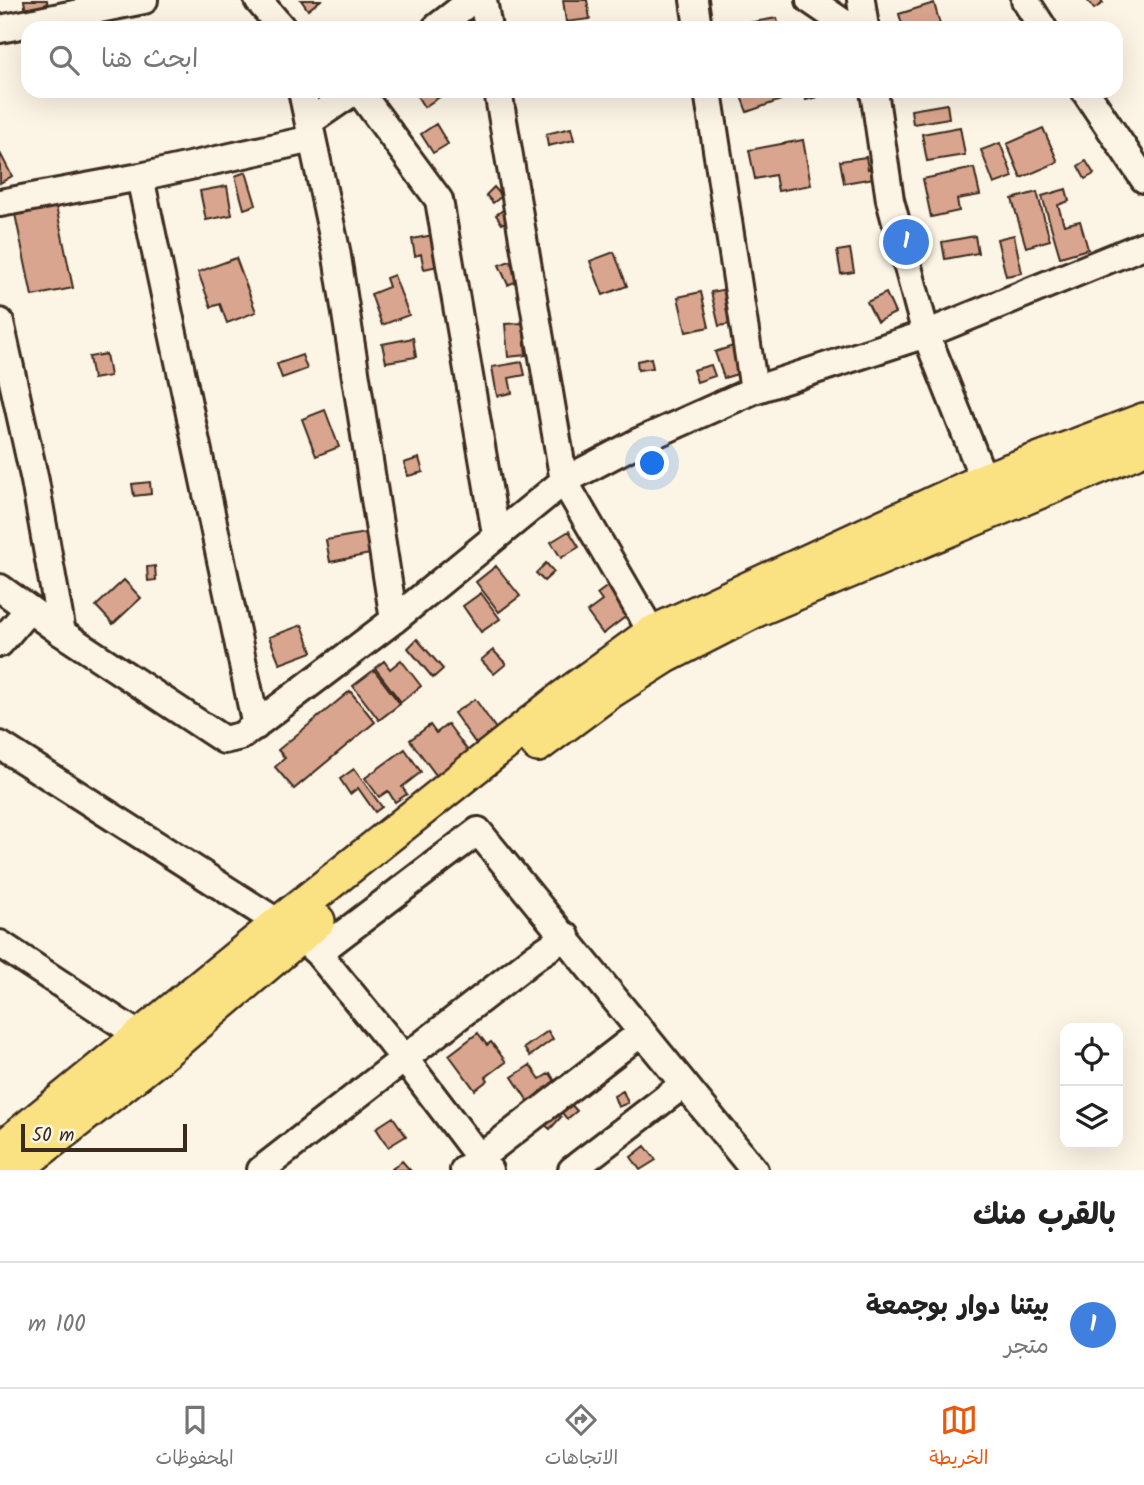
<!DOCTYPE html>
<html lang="ar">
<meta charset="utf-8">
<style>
:root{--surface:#fff;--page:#f2f2f2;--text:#222;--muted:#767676;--line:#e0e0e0;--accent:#ea580c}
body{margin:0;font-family:Kalam,"Playpen Sans Arabic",sans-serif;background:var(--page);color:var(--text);direction:rtl}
.controls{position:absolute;right:21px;bottom:21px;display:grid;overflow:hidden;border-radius:14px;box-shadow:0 7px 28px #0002}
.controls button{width:63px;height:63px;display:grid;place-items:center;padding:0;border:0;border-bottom:2px solid var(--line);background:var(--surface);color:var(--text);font:35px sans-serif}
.scale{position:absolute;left:21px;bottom:18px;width:166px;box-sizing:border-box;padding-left:7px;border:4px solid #3b2a1e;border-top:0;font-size:19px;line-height:24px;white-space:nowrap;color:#3b2a1e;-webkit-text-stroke:5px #fcf5e5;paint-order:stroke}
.you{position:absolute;left:653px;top:464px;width:24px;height:24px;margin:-18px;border:5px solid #fff;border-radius:50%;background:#1a73e8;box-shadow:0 0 0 10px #1a73e833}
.badge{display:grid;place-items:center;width:46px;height:46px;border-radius:50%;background:var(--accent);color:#fff;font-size:23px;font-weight:700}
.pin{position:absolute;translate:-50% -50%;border:4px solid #fff;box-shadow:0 2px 7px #0006}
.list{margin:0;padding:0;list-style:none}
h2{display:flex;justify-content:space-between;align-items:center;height:91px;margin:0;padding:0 28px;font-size:30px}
h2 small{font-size:23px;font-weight:400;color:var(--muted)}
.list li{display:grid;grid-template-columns:46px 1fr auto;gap:21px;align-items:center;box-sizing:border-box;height:126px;padding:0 28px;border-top:2px solid var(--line)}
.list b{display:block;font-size:26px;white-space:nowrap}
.list p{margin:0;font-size:23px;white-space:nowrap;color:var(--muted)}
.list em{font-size:23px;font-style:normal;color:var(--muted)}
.icon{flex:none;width:38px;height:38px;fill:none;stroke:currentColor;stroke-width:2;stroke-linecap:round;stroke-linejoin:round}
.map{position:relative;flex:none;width:1144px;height:1170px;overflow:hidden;direction:ltr}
.search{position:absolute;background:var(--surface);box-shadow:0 7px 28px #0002;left:21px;right:21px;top:21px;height:77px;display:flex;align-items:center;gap:18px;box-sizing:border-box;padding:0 24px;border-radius:21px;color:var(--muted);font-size:26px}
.sheet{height:217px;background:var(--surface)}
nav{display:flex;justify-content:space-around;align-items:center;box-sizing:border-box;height:98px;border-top:2px solid var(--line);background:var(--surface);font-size:19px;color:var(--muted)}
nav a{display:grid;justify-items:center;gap:4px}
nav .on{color:var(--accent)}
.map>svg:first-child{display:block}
.building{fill:#d9a58e;stroke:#3b2a1e;stroke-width:2}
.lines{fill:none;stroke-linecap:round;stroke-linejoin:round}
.minor-casing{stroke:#3b2a1e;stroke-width:32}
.major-casing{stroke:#3b2a1e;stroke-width:38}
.minor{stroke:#fcf5e5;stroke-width:26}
.major{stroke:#fae181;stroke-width:33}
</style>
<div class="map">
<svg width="1144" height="1170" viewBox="0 0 1144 1170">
<rect width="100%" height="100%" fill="#fcf5e5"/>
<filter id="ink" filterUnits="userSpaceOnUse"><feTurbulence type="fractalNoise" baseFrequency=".0143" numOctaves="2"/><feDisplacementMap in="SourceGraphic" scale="14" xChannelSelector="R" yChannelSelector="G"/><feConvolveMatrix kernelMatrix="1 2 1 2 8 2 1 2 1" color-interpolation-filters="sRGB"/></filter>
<g filter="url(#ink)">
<path class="building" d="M24 0H47L48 9 26 13Z
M301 0H321L308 10Z
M563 0H587L590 19 566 22Z
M1087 0H1101L1103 3 1094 9Z
M934 3 941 28H903L899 14Z
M777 18 779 28H730V26Z
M414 91H449L424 107Z
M739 91H794L795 95 747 112Z
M803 91H815L817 97 806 100Z
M947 104 949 118 913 124 911 110Z
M436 124 448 144 433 153 421 134Z
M960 127 965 155 927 161 922 134Z
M571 128 574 140 548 146 546 134Z
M1043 128 1058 162 1021 178 1007 144Z
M803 140 811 185 778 191 775 175 755 179 749 150Z
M1000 143 1013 177 994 184 981 150Z
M0 153 12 176 0 183Z
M866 157 868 169 885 166 886 176 844 183 840 161Z
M1086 161 1094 174 1085 179 1078 166Z
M974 168 980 195 957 199 959 211 931 217 923 179Z
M246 172 256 205 244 209 235 176Z
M227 186 232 215 206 220 200 191Z
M494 187 502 196 493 203 486 195Z
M1066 189 1069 201 1058 205 1064 225 1080 221 1088 249 1060 257 1042 196Z
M1037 192 1050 240 1026 247 1012 199Z
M510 205 516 214 502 224 496 215Z
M56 206 73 288 32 296 15 214Z
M433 235 438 266 424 269 421 254 415 256 412 239Z
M1014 235 1022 273 1006 276 997 239Z
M975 236 978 253 945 259 942 242Z
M850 249 854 272 841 274 837 251Z
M614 252 627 286 603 295 590 261Z
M236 258 256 312 227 323 220 304 211 307 198 272Z
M510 261 519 280 508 285 499 265Z
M394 275 409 315 382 325 371 294 389 287 386 278Z
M727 289 735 323 719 326 711 292Z
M701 292 709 327 686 332 678 297Z
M886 293 895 313 877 322 867 302Z
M523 323 526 355 508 357 505 324Z
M413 338 416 357 386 362 382 344Z
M736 345 744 372 724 378 715 352Z
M106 354 110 376 93 379 89 357Z
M302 355 307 369 282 378 277 364Z
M651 358 653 368 638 370 637 361Z
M522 362 525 375 509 378 512 393 497 396 492 367Z
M711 365 715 376 697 382 693 370Z
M325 410 339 447 316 456 302 419Z
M419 458 423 472 408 476 404 463Z
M150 482 151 494 134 496 132 484Z
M569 531 579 547 561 558 551 542Z
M371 532 375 553 330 562 326 540Z
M546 563 554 572 544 581 536 573Z
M155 566 156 580 148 581 147 567Z
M496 566 520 596 499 612 476 582Z
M124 580 141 598 113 624 96 606Z
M608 586 629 614 603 634 587 612 602 601 597 594Z
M481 593 500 619 481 632 463 606Z
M302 625 312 652 280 664 269 637Z
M417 639 443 669 433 678 408 648Z
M493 650 506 664 494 674 481 660Z
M401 660 421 686 401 702 375 668 384 661 390 669Z
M374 670 400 704 379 720 353 686Z
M350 691 375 722 294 789 275 767 285 758 278 750Z
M475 699 499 733 479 748 454 713Z
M448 724 471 755 439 779 410 740 430 725 436 733Z
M405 749 421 772 402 787 407 794 395 802 388 791 379 797 365 778Z
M354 769 382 807 375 812 358 788 350 794 340 779Z
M548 1031 553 1039 530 1056 524 1048Z
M478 1033 487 1045 491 1042 506 1062 486 1077 488 1080 475 1090 449 1055Z
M530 1065 540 1079 550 1073 557 1085 530 1104 512 1077Z
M623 1091 628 1103 618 1107 614 1096Z
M569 1102 577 1111 567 1119 560 1110Z
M555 1112 561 1117 550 1129 544 1124Z
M393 1117 406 1136 388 1147 376 1128Z
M645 1146 656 1160 640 1170 631 1157Z
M402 1161 410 1170H392V1169Z"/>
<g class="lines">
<defs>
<path id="minor" d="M258 0 282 28
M483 0 488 28
M694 0 698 28
M810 0 851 28
M861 0 865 28
M1025 0 1043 28
M436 28 472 0
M0 29 144 0
M302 91 336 250 394 620
M359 91 439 200 496 534
M498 91 564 481 661 648
M708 91 754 390
M874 91 890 200 926 334 984 480
M1085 91 1144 179
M309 122 354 91
M140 177 256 726
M0 203 140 177 312 139
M0 322 35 481 62 633
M0 588 62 633 224 740 241 736 394 620 564 481 640 441 754 390 926 334 1144 245
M0 643 29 609
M0 745 299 936 318 953 404 1058 489 1170
M0 944 140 1036
M318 953 478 831 754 1170
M261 1170 535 957 566 936
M464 1170 642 1032
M572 1170 684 1084"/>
<path id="major" d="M538 745 611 691 666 656 756 610 1144 448
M0 1150 279 923 565 696 650 634 984 480 1144 420
M15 1170 156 1059 318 921"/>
</defs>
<use href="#minor" class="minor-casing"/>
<use href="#major" class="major-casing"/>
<use href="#minor" class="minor"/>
<use href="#major" class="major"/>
</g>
</g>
</svg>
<div class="controls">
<button><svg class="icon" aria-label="locate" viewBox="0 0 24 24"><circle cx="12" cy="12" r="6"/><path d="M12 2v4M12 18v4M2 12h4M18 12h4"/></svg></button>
<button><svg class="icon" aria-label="layers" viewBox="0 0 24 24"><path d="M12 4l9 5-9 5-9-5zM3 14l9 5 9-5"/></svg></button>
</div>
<div class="scale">50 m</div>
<div class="you"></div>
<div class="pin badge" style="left:906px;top:242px;background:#3f7fe0">1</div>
<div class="search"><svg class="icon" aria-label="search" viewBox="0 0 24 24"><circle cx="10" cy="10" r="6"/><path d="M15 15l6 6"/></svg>ابحث هنا</div>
</div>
<section class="sheet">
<h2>بالقرب منك<small></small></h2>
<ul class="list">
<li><span class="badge" style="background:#3f7fe0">1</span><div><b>بيتنا دوار بوجمعة</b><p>متجر</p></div><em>100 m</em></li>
</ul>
</section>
<nav>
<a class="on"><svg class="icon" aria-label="map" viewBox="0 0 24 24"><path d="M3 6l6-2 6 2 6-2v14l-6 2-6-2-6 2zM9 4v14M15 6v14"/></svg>الخريطة</a>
<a><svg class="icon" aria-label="directions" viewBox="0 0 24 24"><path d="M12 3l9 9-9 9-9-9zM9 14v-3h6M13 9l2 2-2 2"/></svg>الاتجاهات</a>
<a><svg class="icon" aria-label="saved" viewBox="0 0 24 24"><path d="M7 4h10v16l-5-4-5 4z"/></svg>المحفوظات</a>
</nav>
